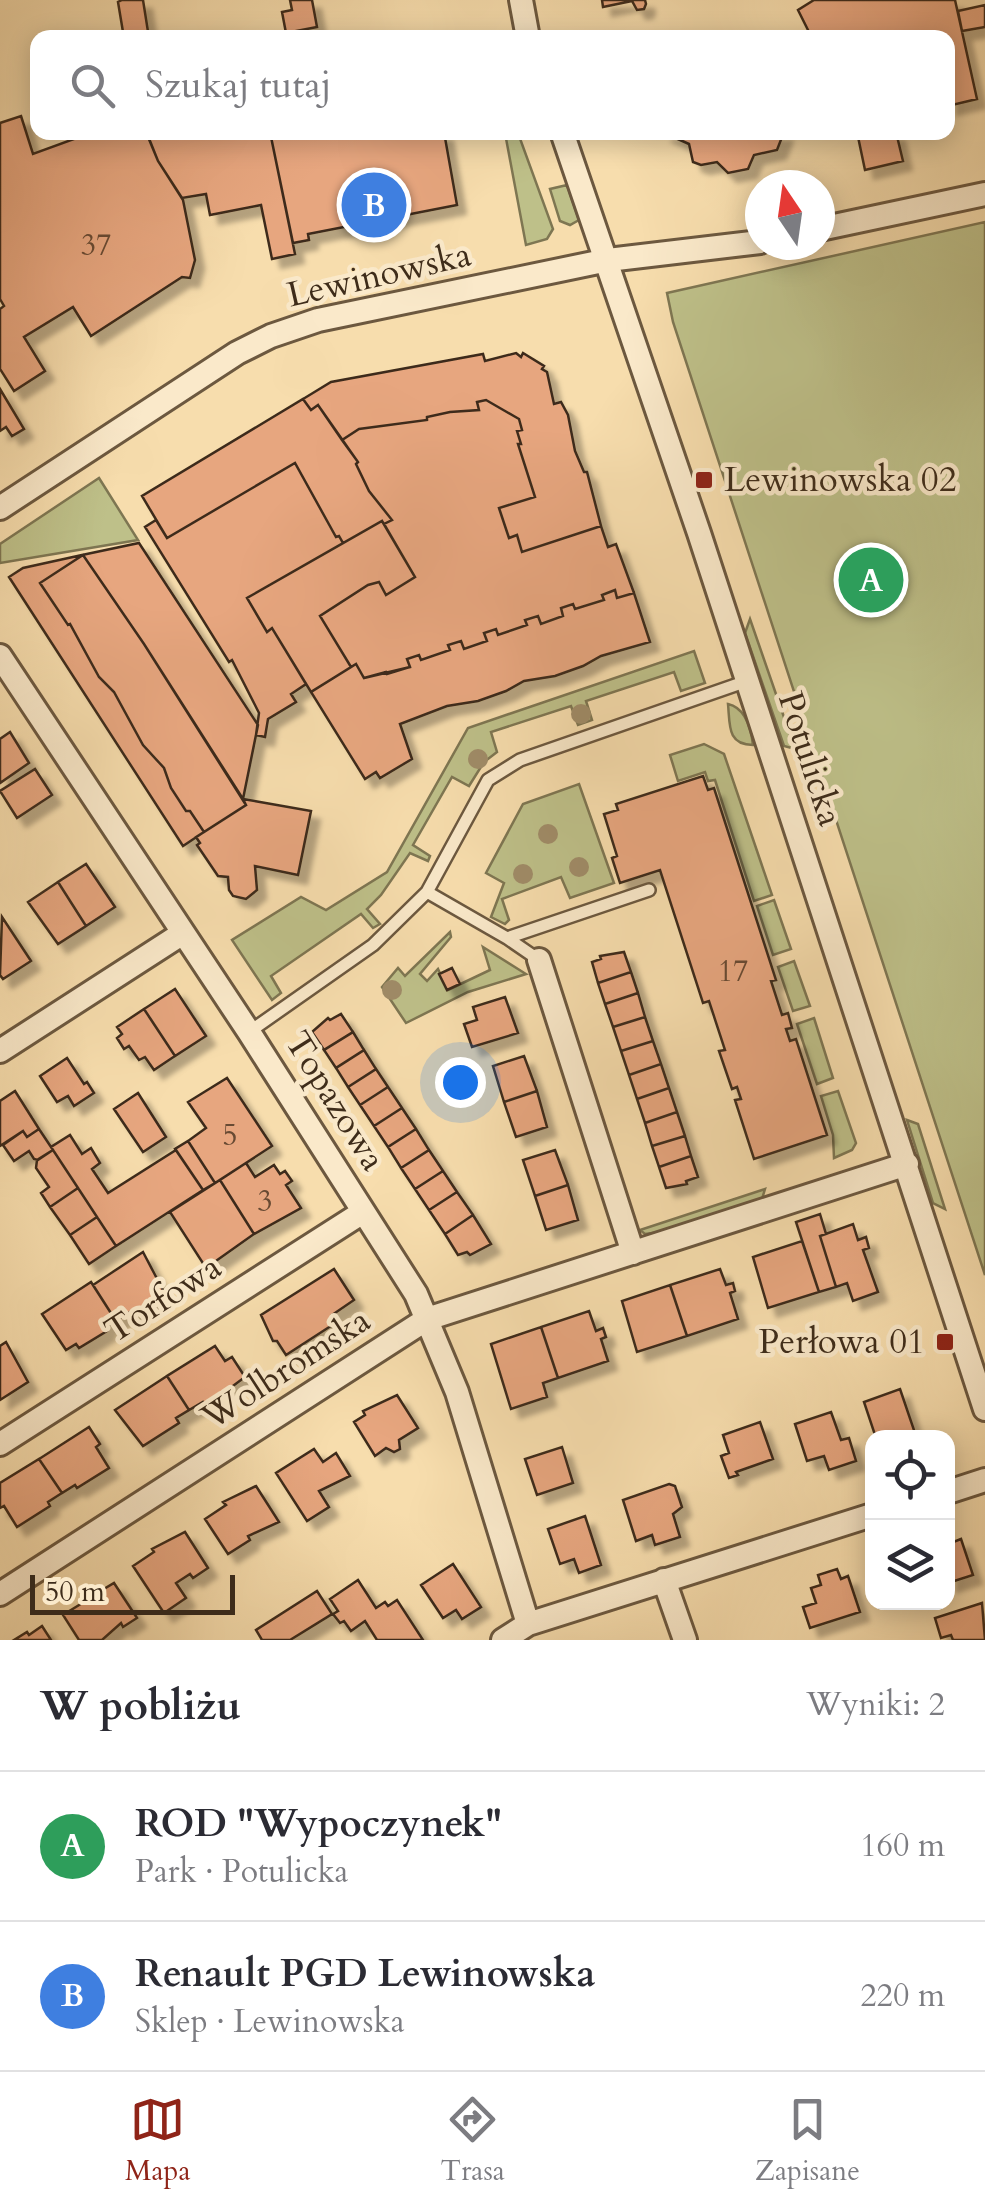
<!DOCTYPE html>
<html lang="pl">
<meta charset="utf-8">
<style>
:root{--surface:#fff;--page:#f2f2f3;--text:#2b2b33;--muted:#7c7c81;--line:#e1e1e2;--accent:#8f2418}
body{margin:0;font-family:Cardo,serif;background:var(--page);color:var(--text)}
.controls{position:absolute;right:30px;bottom:30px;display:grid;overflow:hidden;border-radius:20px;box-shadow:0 5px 25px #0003}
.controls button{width:90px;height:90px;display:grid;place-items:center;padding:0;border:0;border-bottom:2px solid var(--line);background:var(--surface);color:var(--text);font:50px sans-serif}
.compass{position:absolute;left:745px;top:170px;width:90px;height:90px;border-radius:50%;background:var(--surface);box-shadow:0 5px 25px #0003;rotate:347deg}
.scale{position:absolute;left:30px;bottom:25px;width:205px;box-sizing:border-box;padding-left:10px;border:5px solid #3e2c1a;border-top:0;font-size:28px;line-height:35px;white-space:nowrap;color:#3e2c1a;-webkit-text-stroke:8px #fae9ca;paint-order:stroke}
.you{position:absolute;left:460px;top:1082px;width:35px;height:35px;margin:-25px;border:8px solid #fff;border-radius:50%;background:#1a73e8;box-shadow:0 0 0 15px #1a73e833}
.badge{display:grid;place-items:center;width:65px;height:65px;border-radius:50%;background:var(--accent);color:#fff;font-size:32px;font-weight:700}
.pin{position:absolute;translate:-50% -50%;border:5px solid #fff;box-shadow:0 2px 10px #0006}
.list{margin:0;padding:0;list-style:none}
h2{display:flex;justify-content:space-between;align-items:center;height:130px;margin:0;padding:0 40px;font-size:42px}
h2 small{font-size:32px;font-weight:400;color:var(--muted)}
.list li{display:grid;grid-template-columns:65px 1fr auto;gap:30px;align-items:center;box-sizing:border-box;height:150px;padding:0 40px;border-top:2px solid var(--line)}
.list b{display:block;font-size:38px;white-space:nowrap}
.list p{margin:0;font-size:32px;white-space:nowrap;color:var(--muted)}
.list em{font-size:32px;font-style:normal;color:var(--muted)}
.icon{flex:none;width:55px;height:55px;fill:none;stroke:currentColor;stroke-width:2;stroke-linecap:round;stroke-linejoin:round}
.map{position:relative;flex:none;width:985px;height:1640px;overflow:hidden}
.search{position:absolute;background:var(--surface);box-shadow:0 5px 25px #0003;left:30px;right:30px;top:30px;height:110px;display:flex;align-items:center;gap:25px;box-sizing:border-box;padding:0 35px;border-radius:20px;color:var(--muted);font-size:38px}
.sheet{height:430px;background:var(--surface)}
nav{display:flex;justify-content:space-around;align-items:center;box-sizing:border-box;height:140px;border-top:2px solid var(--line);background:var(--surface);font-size:28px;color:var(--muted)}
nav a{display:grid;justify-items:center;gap:5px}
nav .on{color:var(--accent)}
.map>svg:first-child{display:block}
.green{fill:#bec089;stroke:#7e7652;stroke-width:2.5}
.building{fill:#e7a67f;stroke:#3e2c1a;stroke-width:2.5;filter:url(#shadow)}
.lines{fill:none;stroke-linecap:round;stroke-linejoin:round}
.service-casing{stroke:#6c583f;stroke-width:16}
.minor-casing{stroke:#6c583f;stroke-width:28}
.service{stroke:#fae9ca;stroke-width:11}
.minor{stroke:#fae9ca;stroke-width:22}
.tree{fill:#a08c68}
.poi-dot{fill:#8f2418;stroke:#fae9ca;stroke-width:4}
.labels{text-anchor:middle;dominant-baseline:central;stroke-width:9;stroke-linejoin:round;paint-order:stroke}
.number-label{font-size:30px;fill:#684a33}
.street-label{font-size:35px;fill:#3e2c1a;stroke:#fae9ca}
.poi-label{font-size:35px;fill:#3e2c1a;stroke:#fae9ca;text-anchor:start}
</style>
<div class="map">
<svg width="985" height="1640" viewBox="0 0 985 1640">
<defs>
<filter id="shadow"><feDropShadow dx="9" dy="9" stdDeviation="2.5" flood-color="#0004"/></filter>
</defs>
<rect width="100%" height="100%" fill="#f7ddad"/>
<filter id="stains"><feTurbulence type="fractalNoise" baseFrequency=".002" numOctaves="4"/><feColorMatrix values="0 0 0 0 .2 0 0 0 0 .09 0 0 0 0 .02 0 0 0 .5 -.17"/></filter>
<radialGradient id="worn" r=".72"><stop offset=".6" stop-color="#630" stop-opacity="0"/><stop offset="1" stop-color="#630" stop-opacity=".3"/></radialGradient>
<path class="green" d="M505 133H518L553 229 547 239 526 245Z
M567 185 579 220 570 225 560 221 550 189Z
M985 222V1275L673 322 667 293Z
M99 478 138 540 0 563V544Z
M750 619 795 749 784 746 745 633Z
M694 651 705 683 681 691 674 672 586 701 592 720 578 725 571 706 491 732 497 752 484 762 469 786 452 777 413 845 430 856 428 861 410 853 381 895 367 909 380 924 373 928 361 914 271 976 281 993 272 1000 232 940 301 897 326 910 387 872 468 728Z
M728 704C746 708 751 728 753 745 727 745 730 725 728 704Z
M704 744 724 754 772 895 754 901 715 780 708 781 705 772 678 781 670 755Z
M579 784 614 883 570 898 561 877 502 899 509 920 505 924 491 917 504 883 486 873 523 804Z
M774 900 791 949 773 955 757 906Z
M450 932 451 937 420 974 427 981 438 969 448 990 490 970 483 947 526 974 468 992 406 1023 382 987 398 968 405 976Z
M794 961 810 1006 793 1011 778 967Z
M814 1018 833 1078 817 1084 797 1024Z
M838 1091 856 1143 852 1150 834 1158 833 1135 821 1096Z
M907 1120 918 1124 945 1209 933 1203Z
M765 1189 762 1199 661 1232 645 1234 640 1230Z"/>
<path class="building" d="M122 0H143L149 38H124L118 2Z
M290 0H312L317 27 286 33 282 12 292 10Z
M602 0H645L646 4 644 9 637 10 632 1 603 7Z
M814 0H955L977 99 948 106V38H812L798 10Z
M985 5V27L962 31 958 11Z
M21 116 33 154 93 132H146L158 161 183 200 195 260 190 278 182 277 91 336 73 307 24 337 45 371 14 391 0 369V309L4 306 0 299V123Z
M156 132H270L295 254 272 259 261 205 210 215 206 194 182 198 158 161 148 136Z
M270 132H444L457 205 308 234 309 240 293 243Z
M662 132H784L777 150 754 155 748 169 728 173 717 162 701 165 693 162 689 144Z
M857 132H896L903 161 865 170Z
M516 353 521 357 523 353 544 366 542 369 547 372 554 404 561 402 568 415 575 451 584 472H587L601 526 522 552 517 535 509 538 499 508 535 497 518 444H521L517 431 522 430 519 419 486 400 477 402 479 410 450 412 427 417V420L359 429 342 440 318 405 311 410 303 399 331 382 483 354 485 361Z
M0 389 24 429 12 436 6 427 0 431Z
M303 399 311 410 318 405 358 462 356 464 369 491 392 520 384 524 382 521 343 543 339 536 336 537 295 463 167 538 142 496Z
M486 400 519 419 522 430 517 431 521 444H518L535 497 499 508 509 538 517 535 522 552 601 526 608 547 616 544 634 593 617 598 615 590 602 595 604 600 575 609 573 604 561 608 563 616 541 624 538 616 525 620 527 625 498 635 496 629 484 633 487 641 464 649 461 641 448 645 450 650 421 660 419 655 407 659 410 667 364 678 356 664 351 667 320 616 368 585 379 582 386 595 415 577 384 524 392 520 369 491 356 464 358 462 342 440 359 429 427 420V417L450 412 479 410 477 402Z
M295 463 336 537 339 536 343 543 247 598 267 632 272 628 306 684 291 694 296 702 268 719 265 737 256 735 259 713 232 660 229 662 145 527 156 520 167 538Z
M382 521 415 577 386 595 379 582 368 585 320 616 351 667 311 692 272 628 267 632 247 598Z
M139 543 258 725 243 799 144 644 83 555 40 583 68 625 70 624 99 677 114 692 143 745 164 768 171 788 186 811H190L204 832 183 846 9 577 23 568 82 555Z
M83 555 144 644 246 805 204 832 190 811H186L171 788 164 768 143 745 114 692 99 677 70 624 68 625 40 583Z
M615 590 617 598 634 593 650 642 601 656 583 666 555 676 524 681 506 691 478 701 447 706 400 724 412 759 380 778 376 772 365 779 311 692 356 664 364 678 386 672 387 674 410 667 407 659 419 655 421 660 450 650 448 645 461 641 464 649 487 641 484 633 496 629 498 635 527 625 525 620 538 616 541 624 563 616 561 608 573 604 575 609 604 600 602 595Z
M10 732 29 763 0 783V739Z
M35 769 52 795 17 818 0 791Z
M703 776 708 790 714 788 776 980 771 981 782 1015 788 1013 792 1028 786 1029 790 1041 796 1039 827 1135 754 1159 735 1100 741 1099 737 1087 732 1089 719 1051 725 1050 709 1001 703 1003 660 870 620 883 612 858 617 856 604 814 618 810 616 804Z
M243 799 311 811 298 875 255 866 257 890 246 899 233 896 229 890 228 877 218 876 197 845 200 843 196 837 246 805Z
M86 864 115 907 86 926 58 882Z
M58 882 86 926 58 944 28 902Z
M2 917 31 961 3 979 0 975Z
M624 952 631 972 598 983 592 962 601 959 600 956Z
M452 968 460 984 447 990 439 974Z
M631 972 638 993 605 1004 598 983Z
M175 989 206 1036 175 1056 144 1009Z
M638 993 645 1017 613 1027 605 1004Z
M505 997 518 1033 472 1047 464 1024 477 1020 473 1007Z
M144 1009 175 1056 154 1070 145 1057 139 1060 129 1046 124 1049 117 1038 122 1034 117 1027Z
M341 1014 353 1032 324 1050 312 1032 328 1018 330 1020Z
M645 1017 653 1041 621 1051 613 1027Z
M353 1032 364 1050 336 1068 324 1050Z
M653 1041 661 1064 629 1075 621 1051Z
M364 1050 376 1069 348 1087 336 1068Z
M524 1056 537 1091 504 1102 493 1066Z
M67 1058 84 1084 87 1082 94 1093 74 1106 68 1096 57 1102 40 1076Z
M661 1064 669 1088 637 1099 629 1075Z
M376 1069 388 1087 360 1105 348 1087Z
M227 1078 272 1146 215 1183 188 1141 206 1128 188 1102Z
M388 1087 402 1108 374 1126 360 1105Z
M669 1088 677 1112 645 1123 637 1099Z
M15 1091 39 1129 27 1137 23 1131 0 1146V1101Z
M537 1091 547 1127 516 1137 504 1102Z
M138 1093 166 1137 143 1152 114 1109Z
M402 1108 416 1129 388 1147 374 1126Z
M677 1112 685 1136 652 1146 645 1123Z
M39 1129 53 1150 38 1160 34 1159 29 1151 14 1161 3 1145 23 1131 27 1137Z
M416 1129 429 1150 401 1168 388 1147Z
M70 1135 82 1154 91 1148 100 1163 92 1169 108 1193 176 1150 203 1190 116 1246 51 1147Z
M685 1136 691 1156 659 1167 652 1146Z
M188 1141 215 1183 203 1190 175 1149Z
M53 1150 78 1188 50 1207 41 1193 49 1187 36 1168 37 1160Z
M429 1150 443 1171 415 1189 401 1168Z
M555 1150 568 1185 535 1196 523 1160Z
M691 1156 698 1177 686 1181 687 1184 666 1188 659 1167Z
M246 1163 255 1177 274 1165 280 1174 285 1171 292 1181 286 1185 301 1208 254 1234 220 1180Z
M443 1171 457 1192 429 1210 415 1189Z
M220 1180 254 1234 206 1268 170 1212Z
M568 1185 578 1220 546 1230 535 1196Z
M78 1188 97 1217 70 1235 50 1207Z
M457 1192 473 1215 445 1234 429 1210Z
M820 1214 826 1234 820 1236 836 1287 819 1292 796 1222Z
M473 1215 491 1244 470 1255 467 1252 458 1255 445 1234Z
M97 1217 116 1246 89 1264 70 1235Z
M853 1224 858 1240 866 1237 869 1248 863 1250 878 1292 853 1301 847 1283 836 1287 820 1236Z
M802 1241 819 1292 768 1308 753 1257Z
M143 1252 165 1294 132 1315 130 1312 116 1321 93 1285Z
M334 1269 354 1300 332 1315 337 1322 286 1355 277 1341H273L261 1315Z
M720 1269 726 1285 733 1283 735 1291 730 1293 738 1319 687 1336 670 1285Z
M91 1282 116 1321 105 1327 107 1331 79 1348 76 1344 66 1350 42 1314Z
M670 1285 687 1336 637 1352 622 1301Z
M589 1311 596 1331 603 1328 606 1337 601 1339 608 1361 558 1378 541 1327Z
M541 1327 558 1378 543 1383 547 1397 511 1409 491 1344Z
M6 1342 28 1382 0 1400V1346Z
M215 1346 225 1361 232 1357 245 1377 206 1406 203 1402 189 1410 167 1376Z
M167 1376 189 1410 176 1418 179 1423 143 1446 115 1410Z
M900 1389 916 1436 876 1438 864 1402Z
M397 1395 418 1428 399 1440 400 1449 394 1452 386 1448 375 1456 354 1422 365 1415 363 1411Z
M831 1412 841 1440 849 1438 856 1461 829 1470 824 1456 807 1461 795 1424Z
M760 1422 773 1459 736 1472 738 1475 729 1478 721 1456 729 1453 723 1435Z
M89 1427 100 1444 96 1447 109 1468 77 1488 75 1485 62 1493 39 1459Z
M562 1447 573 1483 537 1495 525 1459Z
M314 1449 323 1462 336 1453 350 1476 319 1491 329 1507 307 1521 276 1473Z
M39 1459 62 1493 48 1502 50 1506 17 1527 4 1506 0 1508V1483Z
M669 1484 675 1486 682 1507 673 1514 680 1537 655 1545 652 1535 636 1541 623 1500Z
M256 1486 279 1522 248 1536 250 1540 228 1554 205 1519 226 1505 223 1502Z
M585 1516 601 1565 579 1573 574 1559 560 1564 548 1529Z
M185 1532 208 1568 193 1578 190 1574 176 1583 186 1598 164 1613 133 1566 154 1552 152 1549Z
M961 1539 973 1575 948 1583V1544Z
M453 1564 481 1607 462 1619 456 1610 443 1618 421 1585Z
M837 1569 841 1579 848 1576 860 1612 810 1628 803 1607 816 1603 811 1588 821 1585 818 1575Z
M358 1580 376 1608 385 1602 388 1606 397 1600 423 1640H377L365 1621 351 1631 344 1621 340 1623 333 1614 338 1611 330 1599Z
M114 1583 137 1618 123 1627 121 1623 102 1640H79L63 1615 84 1602 81 1598 99 1586 102 1590Z
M317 1591 332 1614 290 1640H262L256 1630Z
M982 1603 985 1640H953L951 1635 941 1638 935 1618Z
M42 1626 51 1640H14L27 1632 29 1635Z"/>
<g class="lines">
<defs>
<path id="service" d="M427 892 507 938 539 960
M507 938 649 890
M249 1032 373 945 427 892 488 780 520 760 747 681"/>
<path id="minor" d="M521 0 528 38
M562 132 699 533 985 1409
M820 229 985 194
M0 508 237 353 271 336 318 320 608 260 760 242
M0 656 249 1032 416 1294 457 1392 528 1624
M539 960 633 1253
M0 1051 183 933
M0 1444 363 1212
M948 1492 985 1480
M664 1580 685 1640
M0 1594 427 1319 907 1164
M503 1640 528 1624 872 1515"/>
</defs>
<use href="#service" class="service-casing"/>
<use href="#minor" class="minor-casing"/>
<use href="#service" class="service"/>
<use href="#minor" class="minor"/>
</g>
<g class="tree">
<circle cx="581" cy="714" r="10"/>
<circle cx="478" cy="759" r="10"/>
<circle cx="548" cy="834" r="10"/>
<circle cx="579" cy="867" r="10"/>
<circle cx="523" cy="874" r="10"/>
<circle cx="392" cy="990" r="10"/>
</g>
<g class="poi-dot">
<rect x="694" y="470" width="20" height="20" rx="5"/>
<rect x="935" y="1332" width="20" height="20" rx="5"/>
</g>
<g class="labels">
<g class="number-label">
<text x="96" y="245">37</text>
<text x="733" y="971">17</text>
<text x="230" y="1135">5</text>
<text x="265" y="1201">3</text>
</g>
<g class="street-label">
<text transform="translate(379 275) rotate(-13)">Lewinowska</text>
<text transform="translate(810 759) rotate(72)">Potulicka</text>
<text transform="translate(335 1101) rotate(58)">Topazowa</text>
<text transform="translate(163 1299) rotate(-33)">Torfowa</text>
<text transform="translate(286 1369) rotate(-33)">Wolbromska</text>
</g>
<g class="poi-label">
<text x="724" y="480">Lewinowska 02</text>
<text x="925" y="1342" text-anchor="end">Perłowa 01</text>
</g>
</g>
<rect width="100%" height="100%" filter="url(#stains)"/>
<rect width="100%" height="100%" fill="url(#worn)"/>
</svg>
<div class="controls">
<button><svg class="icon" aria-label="locate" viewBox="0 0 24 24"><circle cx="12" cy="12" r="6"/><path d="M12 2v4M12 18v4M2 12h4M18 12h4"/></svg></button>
<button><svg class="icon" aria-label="layers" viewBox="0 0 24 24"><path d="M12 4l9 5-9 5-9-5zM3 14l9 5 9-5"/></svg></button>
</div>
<svg class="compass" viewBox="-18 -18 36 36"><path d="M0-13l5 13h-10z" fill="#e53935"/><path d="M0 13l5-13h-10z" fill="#7c7c81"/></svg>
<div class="scale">50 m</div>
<div class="you"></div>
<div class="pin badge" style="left:871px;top:580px;background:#2e9e5b">A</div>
<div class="pin badge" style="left:374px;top:205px;background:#3f7fe0">B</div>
<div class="search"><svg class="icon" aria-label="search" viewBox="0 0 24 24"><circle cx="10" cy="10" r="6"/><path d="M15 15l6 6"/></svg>Szukaj tutaj</div>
</div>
<section class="sheet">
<h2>W pobliżu<small>Wyniki: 2</small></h2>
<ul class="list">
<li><span class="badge" style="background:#2e9e5b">A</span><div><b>ROD &quot;Wypoczynek&quot;</b><p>Park · Potulicka</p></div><em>160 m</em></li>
<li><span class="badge" style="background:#3f7fe0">B</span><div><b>Renault PGD Lewinowska</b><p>Sklep · Lewinowska</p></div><em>220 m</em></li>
</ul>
</section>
<nav>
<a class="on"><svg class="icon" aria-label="map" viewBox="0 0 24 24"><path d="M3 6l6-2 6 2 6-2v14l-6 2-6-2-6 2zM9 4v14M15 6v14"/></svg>Mapa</a>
<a><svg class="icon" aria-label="directions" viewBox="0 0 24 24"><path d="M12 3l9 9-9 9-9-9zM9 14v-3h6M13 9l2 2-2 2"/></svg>Trasa</a>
<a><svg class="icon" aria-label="saved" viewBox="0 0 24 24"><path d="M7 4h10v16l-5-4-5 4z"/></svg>Zapisane</a>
</nav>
